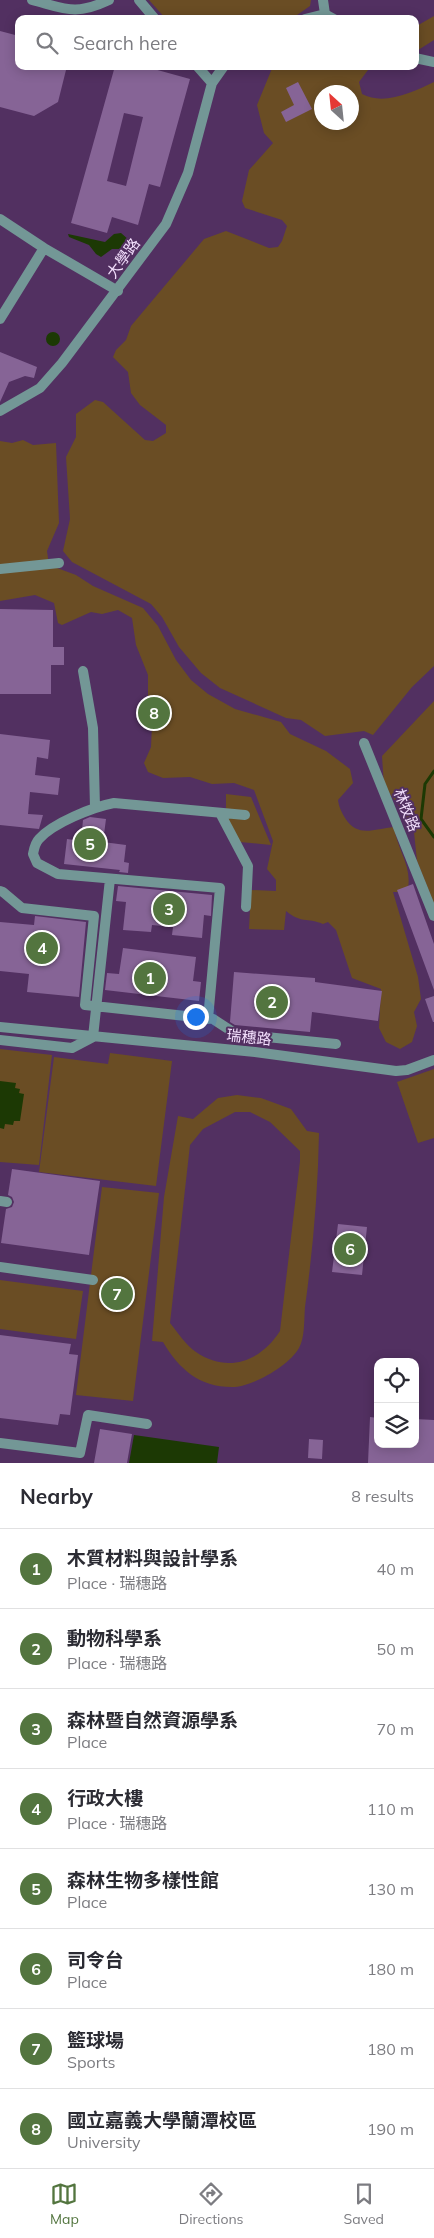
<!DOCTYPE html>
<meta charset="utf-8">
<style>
:root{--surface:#fff;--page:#f7f7f7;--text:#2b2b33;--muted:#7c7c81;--line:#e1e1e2;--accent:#53753f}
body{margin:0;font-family:Mulish,"Noto Sans TC",sans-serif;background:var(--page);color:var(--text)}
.controls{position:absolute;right:15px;bottom:15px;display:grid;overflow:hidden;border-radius:10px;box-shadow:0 2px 12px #0003}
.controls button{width:45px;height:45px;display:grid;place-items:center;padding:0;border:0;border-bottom:1px solid var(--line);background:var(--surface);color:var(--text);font:25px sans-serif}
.compass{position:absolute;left:314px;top:85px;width:45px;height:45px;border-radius:50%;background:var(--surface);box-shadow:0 2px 12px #0003;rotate:333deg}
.you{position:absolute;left:195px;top:1016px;width:18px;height:18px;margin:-12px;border:4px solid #fff;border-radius:50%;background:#1a73e8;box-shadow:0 0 0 8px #1a73e833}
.badge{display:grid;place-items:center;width:32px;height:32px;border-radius:50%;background:var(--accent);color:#fff;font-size:16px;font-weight:700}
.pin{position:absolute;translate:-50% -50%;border:2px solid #fff;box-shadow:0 1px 5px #0006}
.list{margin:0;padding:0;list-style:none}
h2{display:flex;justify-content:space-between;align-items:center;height:65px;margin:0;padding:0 20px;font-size:21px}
h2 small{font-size:16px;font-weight:400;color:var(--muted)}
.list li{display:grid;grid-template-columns:32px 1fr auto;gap:15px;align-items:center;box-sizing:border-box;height:80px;padding:0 20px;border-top:1px solid var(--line)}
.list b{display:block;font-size:19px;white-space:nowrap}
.list p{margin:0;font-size:16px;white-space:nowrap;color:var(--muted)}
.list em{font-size:16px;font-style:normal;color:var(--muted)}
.icon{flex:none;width:28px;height:28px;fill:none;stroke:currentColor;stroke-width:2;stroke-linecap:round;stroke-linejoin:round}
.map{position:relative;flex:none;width:434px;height:1463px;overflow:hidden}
.search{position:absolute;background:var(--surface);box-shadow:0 2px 12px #0003;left:15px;right:15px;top:15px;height:55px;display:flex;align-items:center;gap:12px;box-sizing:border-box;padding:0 18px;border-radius:10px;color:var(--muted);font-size:19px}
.sheet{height:705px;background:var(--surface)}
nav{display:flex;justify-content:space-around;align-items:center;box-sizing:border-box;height:70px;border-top:1px solid var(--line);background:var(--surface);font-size:14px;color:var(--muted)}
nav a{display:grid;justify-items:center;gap:2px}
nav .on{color:var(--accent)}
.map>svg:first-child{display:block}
.green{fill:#6a4d24;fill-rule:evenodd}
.water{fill:#1c3904}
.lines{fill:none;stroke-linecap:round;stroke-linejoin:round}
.stream{stroke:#1c3904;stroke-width:3}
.building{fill:#866496;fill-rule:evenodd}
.minor{stroke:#739796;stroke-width:10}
.tertiary{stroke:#739796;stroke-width:10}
.labels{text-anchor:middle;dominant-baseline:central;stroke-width:4;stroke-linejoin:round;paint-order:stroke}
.street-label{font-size:15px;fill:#f2defc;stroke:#523061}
</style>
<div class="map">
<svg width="434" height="1463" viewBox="0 0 434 1463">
<rect width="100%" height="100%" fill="#523061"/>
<path class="green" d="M149 0H311L310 6 297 15 280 19H166Z
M434 16V40L415 52V27Z
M273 66H371L359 82 362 94C384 106 413 92 434 82V666L412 687 373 735 364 731 325 736 301 720 286 718 220 688 201 673 179 647 162 617 151 604 72 562 63 551 70 519 66 457 76 437V414L95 400 103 402 145 440 153 441 166 433V425L140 405 131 393 128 372 113 357 116 350 126 340 131 326 204 239 226 231 269 248 278 247 282 241 287 226 282 220 245 208 242 201 249 170 273 143 264 133 257 105ZM322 92H352V122H322Z
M23 440 33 445 56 443 59 523 47 551 49 565 76 575 93 586 143 608 158 626 176 660 191 680 208 694 235 709 281 722 290 734 326 751 350 769 353 783 338 800C339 807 341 811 345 818 358 838 373 829 394 827 397 850 414 868 407 892H393L418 977 421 999 414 1012 417 1026 412 1042 400 1049 386 1042 379 1028 381 989 352 978 336 930 328 922 323 924C306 917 302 924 286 911L284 930 249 929 251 890 276 891V880L267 869 273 841 254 790 234 783 212 784 190 777 163 778 148 772 144 763 151 747 152 724 148 703V675L136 645 132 618 118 610 102 614 91 612 62 625 58 623 54 603 35 595 0 601V441L12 443Z
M434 701V904L417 861 414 832 403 811 384 786 382 756Z
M226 794 251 797 271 845 240 842 226 818Z
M0 1049 52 1055 39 1165 0 1162Z
M110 1053 172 1061 156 1186 39 1172 54 1057 108 1064Z
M434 1069V1138L418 1143 397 1082Z
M237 1095 261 1098 291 1109 307 1131 319 1133C318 1191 313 1249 305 1307 304 1319 305 1338 299 1348 289 1366 252 1387 232 1387 199 1387 179 1369 163 1342L152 1341 164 1197 178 1116 193 1119 218 1098ZM235 1112H250L270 1122 300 1151V1161L280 1331C261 1361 228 1374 196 1352 186 1345 178 1333 170 1323L190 1145 203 1129Z
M102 1187 159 1193 133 1401 76 1395Z
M0 1280 83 1291 76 1339 0 1329Z"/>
<path class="water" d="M121 233 129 240 126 249H112L101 257 96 254 89 245 69 237 68 234 105 242 114 234Z
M46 339a7 7 0 1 1 14 0a7 7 0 1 1-14 0Z
M0 1081 16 1083 15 1088 20 1089 19 1093 24 1094 20 1121H14L13 1125 5 1124 4 1129 0 1128Z
M134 1435 219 1447 217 1463H129Z"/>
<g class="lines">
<path class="stream" d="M434 771 425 784 421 819 434 837"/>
</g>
<path class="building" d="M0 31 19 36V66H67L58 102 34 116 0 107Z
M115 66H143L190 79 160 187 149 184 138 225 112 217 107 233 71 223ZM124 113 143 117 126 186 107 181Z
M298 82 312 109 286 122 281 112 294 105 286 88Z
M0 352 37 367 34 378 25 376 9 382 0 402Z
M0 609 53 610V647H64V665H51V694H0Z
M0 734 50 740 48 759 37 757 35 775 60 778 58 795 30 792 28 814 43 815 39 829 0 825Z
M90 817 106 819 103 842 126 845 124 862 129 863 128 873 119 872 120 870 64 864 67 839 81 841 83 820Z
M413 884 434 944V990L397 890Z
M118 886 212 895 211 916 204 915 202 938 172 935 173 927 152 925 151 932 123 930 126 902 116 901Z
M35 916 86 922 79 997 27 992 29 974 0 971V922L34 925Z
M123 948 196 957 193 981 201 982 199 1001 105 990 107 973 119 974Z
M234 972 315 978V982L382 991 378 1021 312 1012 310 1032 235 1025 230 1022Z
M434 996V1022H433L425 999Z
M12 1169 100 1181 89 1255 1 1243 6 1209 12 1207 14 1202 12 1197 8 1195Z
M338 1224 367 1227 362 1275 332 1272Z
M0 1335 71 1344 69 1354 78 1355 70 1415 60 1414 58 1425 0 1418Z
M370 1417 378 1418V1444H415V1419L434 1420V1463H368Z
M100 1429 132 1434 127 1463H94Z
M309 1439 323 1440 322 1459 308 1458Z"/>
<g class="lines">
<path class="minor" d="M32 0C66 9 75 16 109 0
M139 0 155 19
M325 14 334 19
M305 19 325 14 323 0
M415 58 434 62
M197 66 212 83
M0 219 44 248 118 291
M0 319 44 248
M0 411 40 388 62 363 166 224 188 173 212 83 224 66
M0 569 59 563
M83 671 93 728 95 807
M220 813 248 866 246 907
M0 891 3 892 22 908 94 916 85 1005 213 1019 236 1034 336 1044
M208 1019 220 888 58 874 37 863 33 854C34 849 35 843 39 839 53 823 93 807 114 803L245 815
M0 1027 255 1052 396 1071 407 1070 434 1060
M0 1040 72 1048 93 1037 110 879
M0 1201 7 1202
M0 1267 93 1280
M0 1443 80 1453 88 1415 147 1424"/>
<path class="tertiary" d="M364 743 434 916"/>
</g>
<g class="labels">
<g class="street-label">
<text transform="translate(123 258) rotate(-54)">大學路</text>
<text transform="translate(407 810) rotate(68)">林牧路</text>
<text transform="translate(249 1037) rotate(6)">瑞穗路</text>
</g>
</g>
</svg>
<div class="controls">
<button><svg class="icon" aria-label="locate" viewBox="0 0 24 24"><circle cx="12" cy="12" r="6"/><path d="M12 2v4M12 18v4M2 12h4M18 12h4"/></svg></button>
<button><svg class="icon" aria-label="layers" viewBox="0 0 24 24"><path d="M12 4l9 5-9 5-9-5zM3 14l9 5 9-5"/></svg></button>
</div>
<svg class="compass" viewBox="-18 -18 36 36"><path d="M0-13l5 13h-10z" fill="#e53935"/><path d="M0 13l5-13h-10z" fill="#7c7c81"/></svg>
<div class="you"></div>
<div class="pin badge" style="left:150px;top:978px">1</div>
<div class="pin badge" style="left:272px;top:1002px">2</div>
<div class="pin badge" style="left:169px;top:909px">3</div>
<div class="pin badge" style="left:42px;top:948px">4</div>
<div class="pin badge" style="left:90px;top:844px">5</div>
<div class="pin badge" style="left:350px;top:1249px">6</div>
<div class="pin badge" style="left:117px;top:1294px">7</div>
<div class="pin badge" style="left:154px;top:713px">8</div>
<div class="search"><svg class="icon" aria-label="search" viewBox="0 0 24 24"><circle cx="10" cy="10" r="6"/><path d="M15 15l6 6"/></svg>Search here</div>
</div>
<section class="sheet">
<h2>Nearby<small>8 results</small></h2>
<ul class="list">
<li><span class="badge">1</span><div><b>木質材料與設計學系</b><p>Place · 瑞穗路</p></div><em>40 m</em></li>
<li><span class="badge">2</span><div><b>動物科學系</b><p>Place · 瑞穗路</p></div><em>50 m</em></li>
<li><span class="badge">3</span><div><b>森林暨自然資源學系</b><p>Place</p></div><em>70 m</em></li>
<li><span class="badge">4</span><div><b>行政大樓</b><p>Place · 瑞穗路</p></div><em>110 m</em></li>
<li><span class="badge">5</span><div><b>森林生物多樣性館</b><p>Place</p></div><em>130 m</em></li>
<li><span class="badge">6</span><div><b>司令台</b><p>Place</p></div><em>180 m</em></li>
<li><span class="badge">7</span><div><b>籃球場</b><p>Sports</p></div><em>180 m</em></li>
<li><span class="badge">8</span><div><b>國立嘉義大學蘭潭校區</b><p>University</p></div><em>190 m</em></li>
</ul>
</section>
<nav>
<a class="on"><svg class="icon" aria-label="map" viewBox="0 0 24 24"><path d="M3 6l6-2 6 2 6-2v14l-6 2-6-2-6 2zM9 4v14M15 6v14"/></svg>Map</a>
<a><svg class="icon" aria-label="directions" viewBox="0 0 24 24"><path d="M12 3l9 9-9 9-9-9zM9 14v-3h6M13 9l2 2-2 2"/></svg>Directions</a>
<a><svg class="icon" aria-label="saved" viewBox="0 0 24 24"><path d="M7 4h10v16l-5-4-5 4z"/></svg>Saved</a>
</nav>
